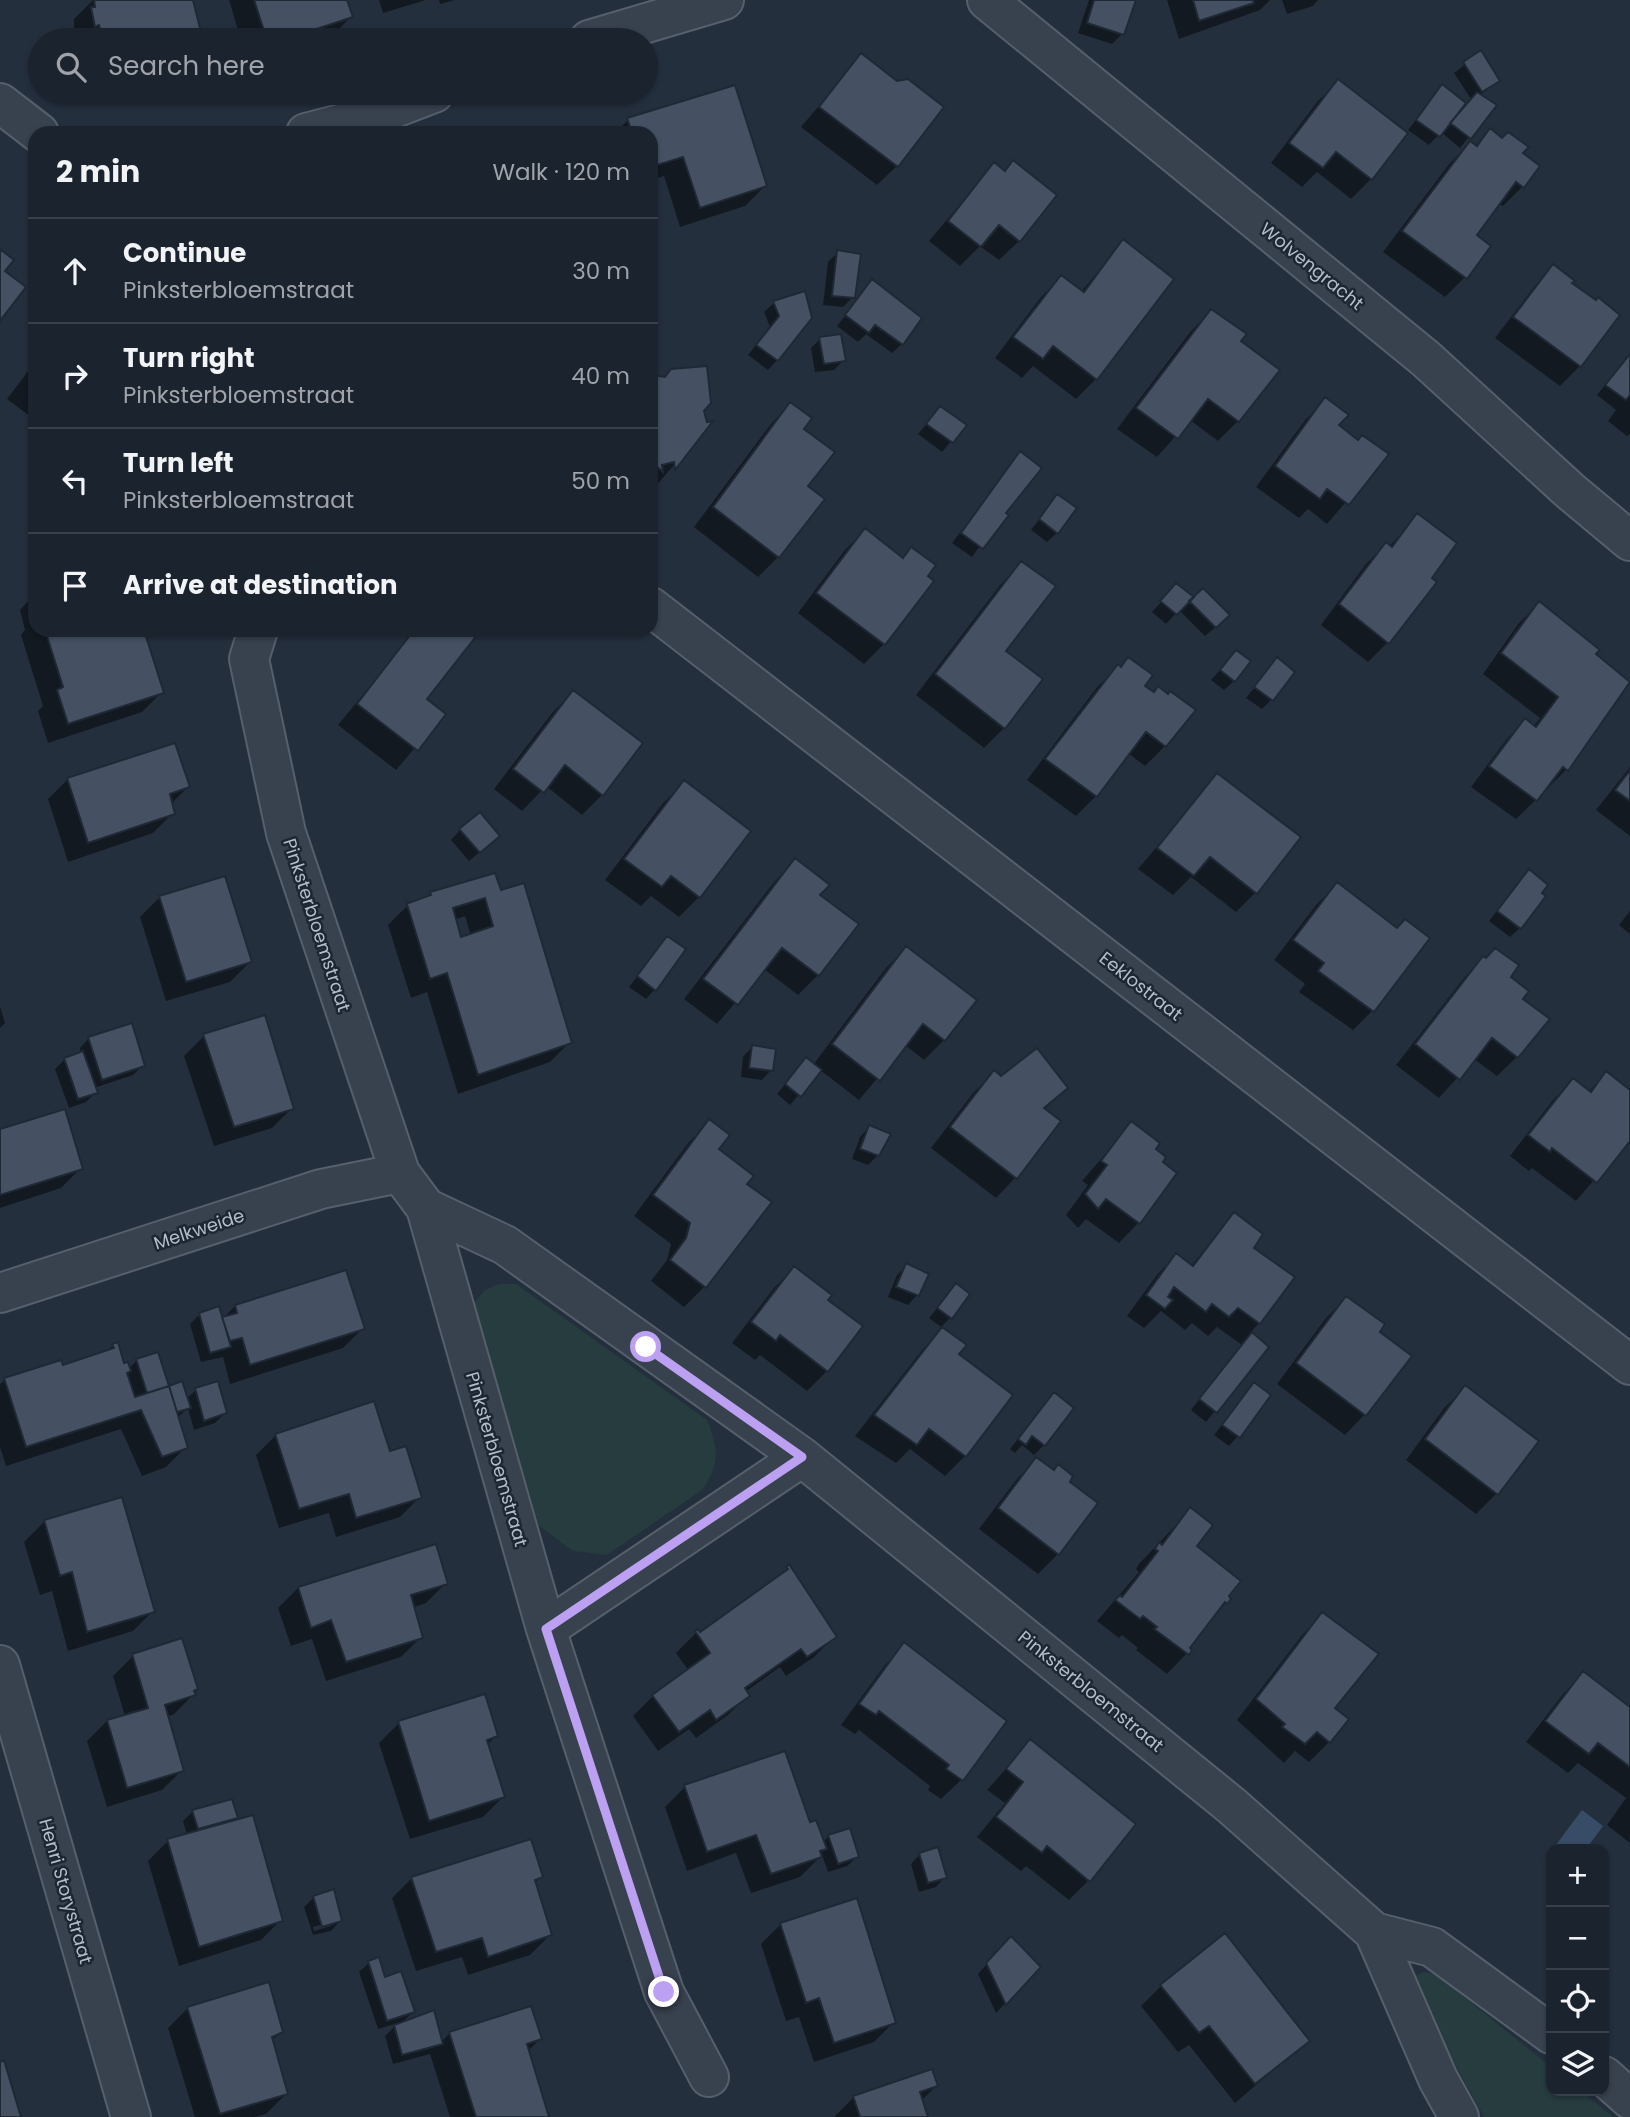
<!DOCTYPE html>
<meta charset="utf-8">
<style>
:root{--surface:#1b232e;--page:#282f3a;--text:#f1f3f6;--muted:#a0a4aa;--line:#39404a}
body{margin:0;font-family:Poppins,sans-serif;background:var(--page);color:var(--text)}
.controls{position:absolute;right:21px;bottom:21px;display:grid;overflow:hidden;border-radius:14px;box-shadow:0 2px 5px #0004}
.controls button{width:63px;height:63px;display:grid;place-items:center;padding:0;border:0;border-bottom:2px solid var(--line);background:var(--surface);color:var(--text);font:35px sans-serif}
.stop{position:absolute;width:21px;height:21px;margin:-16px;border:5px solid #bca0f2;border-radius:50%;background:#fff}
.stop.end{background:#bca0f2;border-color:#fff;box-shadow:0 2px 7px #0008}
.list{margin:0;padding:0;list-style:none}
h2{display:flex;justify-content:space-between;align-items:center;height:91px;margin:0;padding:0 28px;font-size:30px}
h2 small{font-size:23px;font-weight:400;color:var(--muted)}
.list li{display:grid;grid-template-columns:46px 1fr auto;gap:21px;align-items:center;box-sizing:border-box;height:105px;padding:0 28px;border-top:2px solid var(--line)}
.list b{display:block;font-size:26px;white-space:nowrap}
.list p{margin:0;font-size:23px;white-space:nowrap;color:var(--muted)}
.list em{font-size:23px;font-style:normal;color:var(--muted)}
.icon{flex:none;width:38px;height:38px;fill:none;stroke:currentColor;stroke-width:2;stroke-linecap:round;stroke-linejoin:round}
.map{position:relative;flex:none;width:1630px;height:2117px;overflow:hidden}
.search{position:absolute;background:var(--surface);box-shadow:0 2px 5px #0004;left:28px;top:28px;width:630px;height:77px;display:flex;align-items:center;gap:18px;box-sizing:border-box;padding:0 24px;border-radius:38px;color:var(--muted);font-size:26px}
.panel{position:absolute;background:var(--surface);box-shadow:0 2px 5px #0004;left:28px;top:126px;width:630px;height:511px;border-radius:21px}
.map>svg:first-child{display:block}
.green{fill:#263c3f}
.water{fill:#394c67}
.shadow{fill:#0007;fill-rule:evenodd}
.building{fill:#455162;stroke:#1f2835;stroke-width:2;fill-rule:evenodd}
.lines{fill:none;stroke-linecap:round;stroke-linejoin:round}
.minor-casing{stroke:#565f6c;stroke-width:42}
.minor{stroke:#38414e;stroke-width:38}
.route{stroke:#bca0f2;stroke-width:9}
.labels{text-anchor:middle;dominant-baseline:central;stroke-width:5;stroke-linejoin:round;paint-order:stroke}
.street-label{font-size:18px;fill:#b4bcc9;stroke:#1d2633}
</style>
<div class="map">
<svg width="1630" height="2117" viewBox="0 0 1630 2117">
<rect width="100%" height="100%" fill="#242f3e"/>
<path class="green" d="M499 1284H516L707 1420C718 1447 721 1464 702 1490L607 1555 573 1551 534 1522 471 1306 485 1290Z
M1424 1972 1437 1975 1551 2067V2091H1581L1613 2117H1484L1415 1991 1413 1977Z"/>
<path class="water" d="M1582 1810 1603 1826 1586 1849H1553Z"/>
<path class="shadow" d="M93 0H192L201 40H74V19Z
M229 0H345L351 17 331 37 321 40H241Z
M379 0H426L383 13Z
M439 0H455L440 4Z
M1089 0H1134L1122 34 1112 44 1078 33Z
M1167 0H1270L1260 10 1179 39Z
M1282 0H1318L1313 6 1287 14Z
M1480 53 1498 81 1479 96 1494 105 1460 148 1441 132 1429 145 1408 130 1442 86 1465 105 1471 99 1454 73Z
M861 56 897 166 877 185 801 127Z
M1338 82 1371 179 1351 199 1317 172 1302 187 1271 163 1318 101Z
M628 120 765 186 745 206 680 227 664 176 651 180V133H615Z
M1490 131 1520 154 1522 187 1503 206 1498 203 1474 235 1465 277 1445 297 1383 252 1450 163 1470 143 1474 147Z
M994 164 1019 241 999 260 980 246 960 266 929 241Z
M1123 242 1096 379 1076 399 1033 366 1022 378 995 358 1041 297 1061 277 1081 292Z
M838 252 853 297 843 307 823 305 828 262Z
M1553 267 1595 302 1580 366 1560 386 1495 338 1534 287Z
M873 281 902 344 892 353 866 334 858 342 837 326Z
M804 293 777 360 768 370 748 355 770 327 764 312 774 303Z
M1211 311 1239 341 1238 421 1218 441 1190 420 1157 457 1117 429 1191 331Z
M820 339 844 360 834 370 815 372 811 348Z
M1630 354V434L1627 436 1608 421 1616 410 1597 395Z
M35 362V420L7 399Z
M651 377 702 410 706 423H710L655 487 654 481 651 482Z
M1326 400 1336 426 1358 441 1386 455 1327 524 1308 509 1299 518 1256 487 1306 419Z
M790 404 802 429 806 486 778 557 758 577 694 527 771 424Z
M940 408 964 426 942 452 918 434Z
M1020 454 1003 513 972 557 952 543Z
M1057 497V533L1047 542 1031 530Z
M1418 515 1388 642 1368 662 1321 625 1366 564 1386 544 1389 547Z
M865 530 902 559 912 549 884 644 864 664 798 613 845 550Z
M1021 564 1004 651 1041 679 1004 728 984 748 916 695 1001 584Z
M1176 586 1218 625 1205 636 1179 610 1166 624 1152 612Z
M35 594V630H142L162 692 142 712 48 743 38 711 43 706 21 635 25 630 20 610Z
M1539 604 1628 682 1566 770 1516 819 1471 787 1506 740 1525 720 1533 727 1540 718 1483 674 1519 623Z
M416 630H478L425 699 444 714 396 770 338 725Z
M1236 652 1234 681 1224 690 1211 680Z
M1128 659 1142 686 1165 746 1145 766 1128 753 1096 796 1076 816 1027 780 1098 686Z
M1277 659 1272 699 1262 709 1246 698Z
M573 692 602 795 582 815 546 786 522 811 494 789 553 712Z
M1630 767V836L1596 810Z
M1217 776 1256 892 1236 912 1191 877 1173 895 1138 869Z
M68 779 188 787 171 804 173 813 153 833 68 862 48 799Z
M684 783 748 831 699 897 679 917 651 896 641 906 605 880 664 802Z
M460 830 488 845 469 861 451 840Z
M795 861 818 895 857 924 818 975 798 995 764 969 717 1024 684 999 775 881Z
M1520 881 1540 893 1520 928 1510 937 1489 921Z
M1337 884 1373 1010 1353 1030 1299 992 1305 984 1274 960 1317 904Z
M500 892 570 1042 550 1062 458 1094 427 992 411 998 388 925 408 905 431 894ZM465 916 471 936 460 939 454 920Z
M160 897 250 962 230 982 166 1001 140 917Z
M1630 911V934L1619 925Z
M667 938 655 989 646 999 629 987Z
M906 948 944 1040 924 1060 905 1045 859 1100 820 1070 790 1105 777 1094 806 1059 813 1065 886 968Z
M1484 958 1509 978 1521 999 1517 1057 1497 1076 1474 1059 1439 1098 1396 1065 1464 978Z
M0 1006 5 1023 0 1028Z
M204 1036 292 1108 272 1128 214 1146 184 1056Z
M89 1038 143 1065 133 1075 94 1088 96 1092 86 1102 69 1108 55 1069 65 1059 81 1054 80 1048Z
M752 1047 771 1070 762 1080 741 1077 743 1057Z
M994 1073 1002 1078 1066 1088 1044 1110 1015 1178 996 1198 931 1148 974 1092Z
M1607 1073 1630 1092V1138L1576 1201 1532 1168 1529 1171 1510 1156 1553 1100 1573 1080 1588 1092Z
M709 1122 717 1149 745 1185 770 1202 704 1287 684 1307 651 1281 667 1260 671 1244 634 1216 689 1142Z
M1132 1123 1161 1162 1175 1173 1138 1223 1119 1243 1086 1219 1078 1228 1066 1215 1088 1185 1082 1181Z
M869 1127 878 1155 868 1165 852 1159 860 1137Z
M0 1131 81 1168 61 1188 0 1208Z
M1234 1214 1259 1323 1250 1333 1266 1347 1206 1422 1191 1410 1242 1345 1217 1327 1208 1336 1192 1323 1185 1330 1161 1311 1144 1328 1127 1316 1157 1275 1176 1255 1191 1266Z
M907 1265 917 1295 908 1305 888 1297 897 1275Z
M794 1268 825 1300 827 1371 807 1391 760 1355 755 1360 732 1343 774 1288Z
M956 1285 950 1318 941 1327 929 1318Z
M1346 1298 1378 1332 1409 1356 1364 1415 1345 1435 1277 1384 1326 1318Z
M235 1306 363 1328 343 1348 230 1384 223 1357 201 1362 190 1324 200 1314 221 1320Z
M943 1329 957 1354 965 1456 945 1476 910 1449 896 1463 855 1436 923 1349Z
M113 1345 128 1369 137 1360 157 1355 168 1388 181 1384 186 1399 196 1390 225 1413 215 1423 194 1430 188 1408 177 1418 186 1447 166 1467 142 1476 121 1429 6 1466 0 1447V1384L5 1380 106 1353Z
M1254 1384 1238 1436 1229 1446 1214 1435Z
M1465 1388 1536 1441 1496 1494 1476 1514 1406 1460 1445 1407Z
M1045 1404 1044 1445 1034 1455 1022 1445 1015 1453 1010 1449Z
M276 1435 389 1453 420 1497 400 1517 336 1537 329 1513 279 1528 256 1455Z
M1037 1459 1052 1472 1058 1554 1038 1574 979 1529 1017 1479Z
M121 1499 153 1611 133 1631 68 1651 52 1591 40 1595 24 1542 44 1522Z
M1191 1509 1195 1547 1229 1599 1188 1648 1190 1650 1167 1674 1136 1650 1138 1648 1122 1635 1119 1638 1097 1621 1139 1572 1136 1569 1139 1564Z
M435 1546 446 1583 426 1603 412 1608 421 1637 401 1657 326 1681 312 1639 291 1646 278 1608 298 1588Z
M1323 1614 1333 1708 1329 1742 1309 1762 1295 1751 1284 1763 1237 1720 1303 1634Z
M697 1632 699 1635 834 1637 814 1657 786 1676 780 1667 745 1692 748 1695 728 1715 696 1738 689 1729 658 1751 633 1716 653 1696 689 1671 676 1653Z
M905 1645 961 1780 941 1799 928 1790 930 1786 859 1730 855 1734 841 1725 885 1665Z
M133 1656 194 1694 174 1714 166 1717 182 1770 162 1790 107 1807 87 1741 107 1721 125 1716 113 1676Z
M1583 1674 1630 1710V1843L1607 1825 1626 1798 1578 1763 1568 1773 1526 1742 1564 1693Z
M399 1723 496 1736 487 1745 503 1797 483 1817 410 1839 379 1743Z
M1030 1742 1089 1880 1069 1900 1026 1866 1021 1871 977 1837 1005 1803 987 1790Z
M685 1787 809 1824 823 1842 829 1836 857 1857 847 1866 828 1872 822 1855 800 1877 751 1893 736 1853 687 1871 665 1807Z
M193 1811 236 1818 231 1823 281 1920 261 1940 179 1966 148 1861 168 1841 187 1835 183 1821Z
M920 1854 945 1877 936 1887 919 1892 911 1864Z
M541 1876 534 1884 550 1935 530 1955 468 1975 462 1957 416 1971 392 1898 412 1878Z
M314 1897 340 1921 331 1931 313 1935 304 1907ZM331 1922V1926L314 1931 313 1927Z
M781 1924 894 2022 874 2042 814 2062 799 2017 786 2021 761 1944Z
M1001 1948 1039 1967 996 2013 978 1974Z
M369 1963 413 2012 400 2024 441 2042 450 2033 540 2039 527 2052 547 2117H450L430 2054 393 2064 385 2036 398 2023 378 2029 359 1972Z
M1161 1986 1307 2041 1235 2103 1189 2045 1178 2052 1141 2006Z
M188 2008 281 2032 271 2041 286 2094 266 2114 254 2117H195L168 2028Z
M936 2086 921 2101 926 2117H834L854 2097Z"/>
<path class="building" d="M94 0H193L203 40H129L128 32 102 38 99 25 95 27 91 7H95Z
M254 0H347L353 17 283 40H267Z
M1094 0H1136L1124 35 1087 23Z
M1193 0H1253L1254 3 1199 21Z
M1481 50 1500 81 1482 92 1463 62Z
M861 53 897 81 908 79 944 107 898 167 819 107Z
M1338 79 1408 133 1372 180 1336 152 1323 168 1289 143Z
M1442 84 1466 103 1440 137 1416 120Z
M735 85 767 186 700 208 683 157 651 167V133H632L627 118Z
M1477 92 1497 105 1471 139 1450 123Z
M1490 128 1502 138 1508 132 1529 147 1523 153 1540 166 1524 188 1516 182 1477 235 1491 246 1467 279 1402 231 1470 141 1477 146Z
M1013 160 1057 195 1020 242 999 225 981 247 948 221 994 162 1005 171Z
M1123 239 1174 279 1097 380 1053 346 1043 359 1013 337 1061 275 1084 292Z
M0 249 14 260 5 271 26 287 0 321Z
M837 250 861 254 855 298 832 296Z
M1553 264 1575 281 1572 283 1596 300 1598 297 1620 315 1581 367 1513 317Z
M872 279 922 318 903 345 875 325 869 333 845 315Z
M805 291 812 318 778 361 756 345 779 316 773 301Z
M1211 309 1247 334 1241 341 1280 370 1239 422 1208 399 1178 439 1136 408Z
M841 334 846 361 824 364 819 337Z
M1630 354V395L1626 400 1605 385Z
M707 366 711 403 704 411 707 422 713 421 675 470 674 462 662 465 663 472 651 462V375L665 377 671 369Z
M1325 397 1349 415 1339 425 1358 440 1362 435 1389 454 1349 505 1327 489 1320 499 1275 466Z
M790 402 812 418 804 429 835 452 808 486 825 499 779 558 713 507Z
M940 406 967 425 953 443 926 424Z
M1020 451 1042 468 1006 513 1009 515 983 549 961 533Z
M1057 494 1077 508 1058 534 1039 519Z
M1417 513 1457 543 1432 578 1437 582 1389 644 1339 604 1386 542 1392 547Z
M865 528 903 558 911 547 936 565 928 576 934 581 885 645 816 593Z
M1021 561 1056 586 1006 651 1043 679 1005 729 935 674Z
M1176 583 1194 597 1177 615 1160 601Z
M1203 588 1230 615 1216 628 1189 601Z
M1539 601 1600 650 1596 654 1630 682 1568 771 1563 767 1537 801 1489 766 1525 718 1536 727 1558 697 1501 653Z
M45 630H144L164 693 68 724 57 690 63 687Z
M414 630H481L427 699 446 714 418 751 357 704Z
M1236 650 1251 661 1235 682 1220 670Z
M1128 657 1153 675 1145 686 1154 692 1158 686 1168 694 1170 691 1196 710 1166 747 1146 732 1097 797 1045 759 1118 664 1121 667Z
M1277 657 1295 672 1273 701 1254 687Z
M573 690 643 743 603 796 565 765 544 793 513 769Z
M175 743 190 787 170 794 175 814 88 843 67 778Z
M1630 770V801L1615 790Z
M1217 773 1301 837 1257 894 1210 857 1194 876 1157 848Z
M684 780 751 831 700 898 671 876 662 887 624 859Z
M480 812 500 836 480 853 459 829Z
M795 858 830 885 820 895 859 924 819 976 782 948 738 1005 703 979Z
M1529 869 1548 885 1542 893 1546 896 1521 929 1497 911Z
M495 873 501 890 524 883 572 1043 478 1075 447 973 430 979 406 901 409 903 431 895 430 892ZM485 898 493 926 461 937 453 908Z
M225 876 252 962 186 982 159 896Z
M1337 882 1397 928 1405 919 1430 938 1374 1012 1318 971 1324 963 1293 940Z
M667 936 686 949 656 991 637 976Z
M906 946 977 1000 945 1041 923 1024 880 1081 832 1044Z
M1495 948 1519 965 1511 977 1529 991 1523 999 1550 1019 1518 1058 1492 1038 1460 1080 1415 1044 1483 956 1486 958Z
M265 1015 294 1109 234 1127 203 1034Z
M132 1023 145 1066 102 1080 88 1037Z
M752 1045 776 1049 773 1071 749 1068Z
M1037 1048 1068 1088 1044 1108 1061 1121 1017 1179 950 1127 994 1070 1001 1076Z
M83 1051 98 1093 78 1099 64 1058Z
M806 1057 822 1070 801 1097 785 1084Z
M1606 1071 1630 1090V1141L1597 1183 1552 1148 1550 1152 1528 1135 1573 1078 1591 1092Z
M65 1109 83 1169 0 1195V1129Z
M709 1119 730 1135 719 1149 754 1176 747 1184 772 1202 706 1288 670 1260 686 1238 690 1223 653 1195Z
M1131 1121 1160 1143 1156 1149 1166 1157 1163 1162 1177 1173 1140 1224 1106 1199 1098 1209 1085 1194 1107 1165 1101 1161Z
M869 1125 891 1134 879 1156 860 1149Z
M1234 1212 1263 1234 1254 1248 1295 1277 1260 1324 1238 1308 1229 1317 1212 1304 1206 1312 1174 1287 1168 1297 1173 1300 1165 1309 1146 1295 1176 1253 1193 1266Z
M906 1263 929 1274 919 1296 896 1287Z
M794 1266 832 1295 828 1300 863 1326 828 1372 780 1335 776 1341 751 1322Z
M346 1270 365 1329 250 1365 242 1338 230 1341 222 1317 237 1313 235 1305Z
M956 1283 970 1294 952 1319 937 1308Z
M1346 1296 1385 1324 1380 1332 1412 1356 1366 1416 1296 1363Z
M219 1306 231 1347 210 1353 199 1313Z
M942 1327 967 1345 959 1354 1013 1395 966 1457 929 1429 917 1445 874 1415Z
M1252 1332 1269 1347 1217 1413 1199 1399Z
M118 1342 124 1363 128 1362 131 1371 127 1373 135 1397 169 1386 188 1448 162 1457 141 1410 26 1447 4 1378 61 1360 63 1365 114 1348 112 1344Z
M158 1352 169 1386 147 1393 136 1359Z
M182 1381 191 1408 177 1412 169 1386Z
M218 1381 227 1413 204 1421 195 1388Z
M1254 1382 1271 1395 1240 1438 1222 1425Z
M1465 1385 1539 1441 1498 1495 1425 1439Z
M1054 1392 1074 1408 1045 1446 1032 1436 1026 1445 1018 1439Z
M374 1401 390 1451 406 1446 422 1498 356 1518 349 1494 299 1509 275 1434Z
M1036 1457 1054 1470 1058 1464 1073 1476 1070 1482 1098 1503 1059 1555 998 1508Z
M122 1497 155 1612 87 1632 72 1572 60 1576 44 1520Z
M1190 1507 1213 1525 1197 1546 1241 1581 1229 1596 1231 1599 1227 1604 1225 1602 1190 1648 1192 1650 1189 1655 1154 1629 1157 1627 1143 1616 1140 1619 1115 1600 1120 1595 1122 1597 1158 1551 1155 1549 1159 1542 1162 1545Z
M436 1544 448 1584 411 1595 423 1638 346 1662 331 1620 311 1628 298 1587Z
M789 1564 837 1637 807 1657 801 1649 745 1688 750 1696 716 1720 710 1710 679 1732 652 1695 710 1653 695 1631 698 1629 700 1632 788 1569 786 1567Z
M1322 1612 1379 1654 1335 1708 1349 1719 1330 1743 1317 1732 1305 1744 1282 1727 1285 1724 1256 1699Z
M182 1638 198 1689 194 1691 196 1695 165 1705 184 1771 127 1788 107 1720 148 1708 132 1654Z
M904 1642 1007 1721 963 1781 946 1769 949 1765 879 1711 876 1715 859 1704Z
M1583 1671 1630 1707V1767L1598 1743 1589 1754 1545 1721Z
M485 1694 498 1736 487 1740 505 1797 429 1821 398 1721Z
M1030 1739 1136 1824 1090 1882 1047 1846 1042 1853 996 1817 1023 1782 1006 1769Z
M785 1751 810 1822 816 1820 827 1849 820 1851 822 1857 771 1874 756 1835 707 1852 684 1785Z
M232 1799 238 1818 198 1829 192 1810Z
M253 1815 283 1921 199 1947 167 1839Z
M850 1828 859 1857 838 1864 828 1835Z
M531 1839 543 1877 535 1880 552 1935 488 1957 482 1938 436 1952 411 1877Z
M938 1847 947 1878 928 1883 919 1853Z
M334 1889 342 1921 322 1927 313 1896Z
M857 1898 896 2023 834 2043 819 1998 806 2003 780 1923Z
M1225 1933 1310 2041 1255 2084 1209 2026 1199 2033 1160 1985Z
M1011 1936 1041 1967 1006 2005 986 1963Z
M379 1957 385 1977 401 1971 415 2012 387 2021 368 1961Z
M269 1982 283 2032 272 2037 288 2094 220 2114 187 2007Z
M531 2006 542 2039 527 2044 549 2117H476L449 2032Z
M434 2010 443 2044 402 2055 394 2025Z
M4 2060 21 2117H0V2062Z
M932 2069 938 2086 920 2092 928 2117H860L853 2096Z"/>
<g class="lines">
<defs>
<path id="minor" d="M987 0 1426 359 1569 490 1630 541
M589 40 724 0
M0 103 39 133
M306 133 379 114
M360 133 379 114 434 93
M651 607 1630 1365
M258 630 249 659 286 833 400 1173 426 1208 546 1629 802 1457 1232 1806 1374 1932 1438 2079 1459 2117
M426 1208 505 1245 802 1457
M0 1293 321 1189 400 1173
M546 1629 664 1992 709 2077
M0 1665 131 2117
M1374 1932 1432 1947 1551 2034
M1604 2076 1630 2099"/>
</defs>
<use href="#minor" class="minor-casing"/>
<use href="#minor" class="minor"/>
</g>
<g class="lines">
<path class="route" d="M646 1347 802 1457 546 1629 664 1992"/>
</g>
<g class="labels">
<g class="street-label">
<text transform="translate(1312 266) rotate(39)">Wolvengracht</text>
<text transform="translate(317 925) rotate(72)">Pinksterbloemstraat</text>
<text transform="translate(1141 986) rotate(38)">Eeklostraat</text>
<text transform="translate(199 1229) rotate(-18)">Melkweide</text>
<text transform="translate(497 1459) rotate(74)">Pinksterbloemstraat</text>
<text transform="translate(1091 1691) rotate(39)">Pinksterbloemstraat</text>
<text transform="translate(66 1891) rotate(74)">Henri Storystraat</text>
</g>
</g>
</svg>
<div class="controls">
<button>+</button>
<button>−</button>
<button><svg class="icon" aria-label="locate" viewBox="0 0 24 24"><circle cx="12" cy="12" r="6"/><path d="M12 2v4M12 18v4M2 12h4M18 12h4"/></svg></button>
<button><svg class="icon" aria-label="layers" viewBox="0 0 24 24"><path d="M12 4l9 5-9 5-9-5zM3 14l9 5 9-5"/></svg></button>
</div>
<div class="stop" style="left:646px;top:1347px"></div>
<div class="stop end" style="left:664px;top:1992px"></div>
<div class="search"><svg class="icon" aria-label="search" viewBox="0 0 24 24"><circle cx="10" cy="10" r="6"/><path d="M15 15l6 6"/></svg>Search here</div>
<section class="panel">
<h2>2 min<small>Walk · 120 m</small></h2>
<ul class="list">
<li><svg class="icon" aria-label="ahead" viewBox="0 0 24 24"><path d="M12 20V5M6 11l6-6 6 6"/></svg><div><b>Continue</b><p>Pinksterbloemstraat</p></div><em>30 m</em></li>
<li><svg class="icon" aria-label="right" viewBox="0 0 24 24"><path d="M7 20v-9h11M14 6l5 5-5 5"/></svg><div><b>Turn right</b><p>Pinksterbloemstraat</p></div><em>40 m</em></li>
<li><svg class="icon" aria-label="left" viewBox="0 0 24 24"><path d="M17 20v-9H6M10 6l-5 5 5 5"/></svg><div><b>Turn left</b><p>Pinksterbloemstraat</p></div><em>50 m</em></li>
<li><svg class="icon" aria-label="arrive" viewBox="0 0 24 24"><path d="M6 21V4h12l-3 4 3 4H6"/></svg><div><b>Arrive at destination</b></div></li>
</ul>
</section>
</div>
